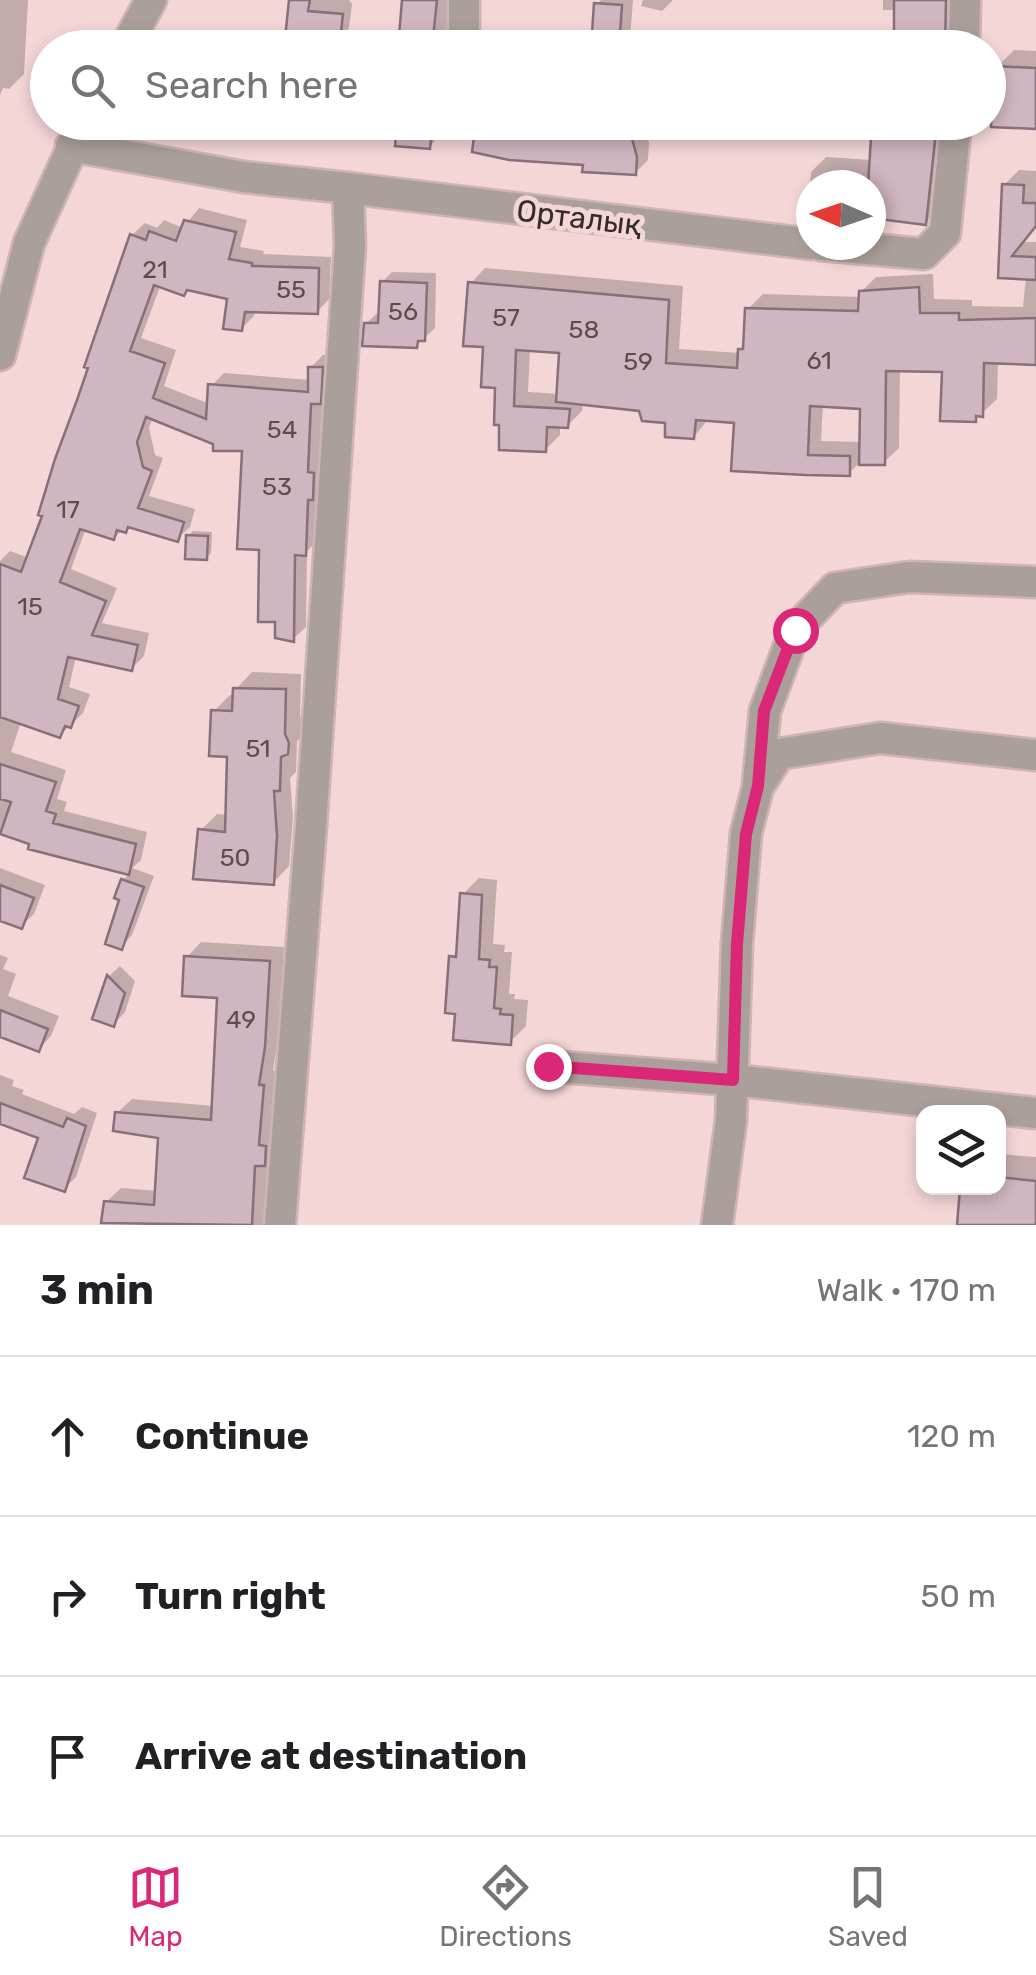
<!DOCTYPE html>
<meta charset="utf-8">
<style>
:root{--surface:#fff;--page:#f2f2f2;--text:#202124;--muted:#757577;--line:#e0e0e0;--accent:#db2777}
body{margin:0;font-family:Rubik,sans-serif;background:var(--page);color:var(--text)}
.controls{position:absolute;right:30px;bottom:30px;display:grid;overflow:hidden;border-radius:20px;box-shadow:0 5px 15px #0003}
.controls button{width:90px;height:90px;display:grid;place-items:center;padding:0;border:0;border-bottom:2px solid var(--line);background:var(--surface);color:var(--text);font:50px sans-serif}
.compass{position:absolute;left:796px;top:170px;width:90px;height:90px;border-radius:50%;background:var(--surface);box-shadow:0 5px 15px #0003;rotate:272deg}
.stop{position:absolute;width:30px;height:30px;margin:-22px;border:8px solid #db2777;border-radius:50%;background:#fff}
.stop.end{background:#db2777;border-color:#fff;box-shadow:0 2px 10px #0008}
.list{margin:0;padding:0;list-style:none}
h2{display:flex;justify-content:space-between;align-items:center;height:130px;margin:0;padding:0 40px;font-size:42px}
h2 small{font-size:32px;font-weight:400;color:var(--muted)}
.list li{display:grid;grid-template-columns:65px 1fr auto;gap:30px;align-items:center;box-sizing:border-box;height:160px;padding:0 40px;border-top:2px solid var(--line)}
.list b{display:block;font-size:38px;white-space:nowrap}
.list em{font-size:32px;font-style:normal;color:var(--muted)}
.icon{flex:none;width:55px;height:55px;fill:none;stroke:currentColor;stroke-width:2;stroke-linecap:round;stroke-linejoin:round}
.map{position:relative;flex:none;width:1036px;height:1225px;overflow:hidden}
.search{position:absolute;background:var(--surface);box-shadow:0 5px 15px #0003;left:30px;right:30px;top:30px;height:110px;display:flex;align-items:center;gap:25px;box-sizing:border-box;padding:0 35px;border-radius:55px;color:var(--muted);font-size:38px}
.sheet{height:610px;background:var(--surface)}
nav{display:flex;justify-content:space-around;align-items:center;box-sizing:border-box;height:140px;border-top:2px solid var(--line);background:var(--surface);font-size:28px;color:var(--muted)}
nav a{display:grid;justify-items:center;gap:5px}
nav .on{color:var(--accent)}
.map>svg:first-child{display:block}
.shadow{fill:#0003;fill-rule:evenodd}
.building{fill:#d0b6c1;stroke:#87707a;stroke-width:2.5}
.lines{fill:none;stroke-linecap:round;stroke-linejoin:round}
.minor-casing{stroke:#ceb4b4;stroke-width:35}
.minor{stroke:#aa9f9a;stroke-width:30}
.route{stroke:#db2777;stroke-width:12}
.labels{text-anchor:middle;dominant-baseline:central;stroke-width:10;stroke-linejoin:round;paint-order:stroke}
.number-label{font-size:25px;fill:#5c4d50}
.street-label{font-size:30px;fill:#352a2a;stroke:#f4d6d7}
</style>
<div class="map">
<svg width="1036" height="1225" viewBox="0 0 1036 1225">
<rect width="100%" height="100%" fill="#f4d6d7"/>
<path class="shadow" d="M0 0H28L24 74 9 89 3 88 0 95Z
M291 0H349L352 4 349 28 339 39 314 37 313 48H286Z
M404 0H449L445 48H400Z
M601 0H633L630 39 694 44 693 48H593L597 4Z
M643 0H673L662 11 641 6Z
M883 0H959L957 48H832L844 35 894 39 896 10H883Z
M1014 50 1036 51V127L997 67Z
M292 122H367L357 135Z
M399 122H445L444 131 429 147Z
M479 122 643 123 649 143 648 160 635 173 585 163Z
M669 122H720L708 135 701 134 697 139 668 135Z
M874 122H951L941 207 926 222 871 217V185H811V212H808L811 172 826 157 872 160Z
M1019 170 1036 171V226L1023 242H1036V363L998 361 997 399 975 420 944 370 900 369 899 448 884 462H860L849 473 734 468 737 420 709 418 694 437 641 409 583 402 582 411 567 426 560 425V435L545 450 498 385 471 283 485 268 683 286 679 349 740 353 746 344 748 309 763 294 861 297V292L876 277 933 274 934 299 972 300V306L1023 307 1026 277 1001 275 1004 185ZM530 349 562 351 559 394 528 392ZM823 404 863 407 862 442 821 441Z
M199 208 247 220 240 247 264 251 263 254 331 257 329 299 317 312 255 310 254 316 241 329 230 297 161 284 141 338 176 350 164 386 210 404 211 386 224 373 310 380V368L323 355H334L332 389 322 400 319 460 326 461 317 541 307 551 306 627 293 639 277 619 244 449 216 442 153 417 149 428 155 455 163 458 149 496 195 509 190 527 177 539 130 525 113 538 86 528 71 569 117 588 102 623 149 633 144 656 131 669 76 657 69 687 90 694 83 713 60 735 21 722 11 752 66 770 57 799 67 802 64 811 147 832 141 860 132 868 154 876 132 935 121 947 123 880 130 873 31 847 33 843 0 831V561L10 551 29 558 132 235 145 223 157 228 164 220 183 228Z
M392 272 436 273 435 328 416 346 366 324 376 314H381L382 282Z
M193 531 212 532 211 553 206 558 188 536Z
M252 672 301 674 300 716 305 725 304 735 297 741 296 772 290 778 293 818 289 866 273 883 200 831 217 814 228 815 229 755 213 712 230 695H236V689Z
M0 868 45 885 34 914 21 926 0 904Z
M479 878 497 880 493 944 505 945 504 952H512L509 994H515L514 999 528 1000 526 1026 510 1042 458 1012 451 958 459 949 463 894Z
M201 942 284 947 279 1031 273 1071H278V1149L268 1160 264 1225H148L104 1221 106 1202 121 1188 158 1191 161 1136 117 1113 132 1099 214 1106 220 996 187 957Z
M0 955 8 958 3 969 16 974 8 996 59 1016 51 1036 39 1049 0 1036Z
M120 966 135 981 125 1012 114 1024 96 1018 109 976Z
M0 1075 14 1080 12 1086 24 1090 22 1094 74 1114 82 1107 97 1113 76 1177 64 1189 41 1137 0 1121Z
M998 1154 1036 1157V1225L960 1222 963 1188H998Z"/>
<path class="building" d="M289 0H310L308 11 343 14 340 42 305 38 304 48H284Z
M402 0H437L432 48H398Z
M894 0H946L945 48H894Z
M594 3 622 5 619 48H591Z
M994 66 1036 68V129L991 127Z
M397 122H433L430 149 395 146Z
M476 122H572L615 126V134L631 135 637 157 636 175 582 172 583 165 509 160 472 152Z
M872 122H937L926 225 871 218V185H868Z
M1002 184 1024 185 1023 203H1036V226L1012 256 1036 257V280L998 278Z
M184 220 236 232 229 259 252 263V266L319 268 318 314 245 312 242 331 223 329 227 299 187 290 184 296 154 285 130 351 165 363 153 398 206 419 208 384 308 392V367H323L321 404H311L308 472 314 473 313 500H308L306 556 295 555 294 642 275 638V622H258L259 550 237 549 242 451H213V444L146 417 137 442 143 467 152 471 138 508 184 522 178 542 128 527 126 533 117 530 114 540 80 529 60 582 106 601 92 635 138 645 132 671 68 657 58 699 79 706 71 728 65 726 60 738 0 717V564L21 572 42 516 38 515 55 459 77 400 88 368 84 367 130 234 146 240 149 231 176 241Z
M380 281 427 283 425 341H418L417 348 362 346 364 323H378Z
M468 282 669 300 666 363 737 368 738 349H743L745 308 858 311 859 291 919 287 920 313H959V320L1036 318V365L984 363 983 417 976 416V422L940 421 942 372 886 371 885 465H859L860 409 810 406 808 455 850 456V476L806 475 731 471 734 423 696 420 694 439 665 437V423L642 421 639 411 556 402 559 353 516 350 514 406 570 409 568 428 547 427 546 452 499 450V425H494L495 388 481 387 483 347 463 346Z
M186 535 208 536 207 560 185 559Z
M233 688 286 689 285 734 289 743 288 754 281 757 280 791H274L277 836 274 885 193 879 198 829 225 832 227 757 209 756 211 710 232 711Z
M0 764 56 782 46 811 56 814 53 823 136 844 129 875 28 849 29 844 0 834 11 802 0 799Z
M121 879 144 887 122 950 105 944 119 900 114 898Z
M0 885 34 898 22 929 0 921Z
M460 893 482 895 479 959 490 960 489 967H497L494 1008 501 1009 500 1014 513 1015 511 1045 453 1040 455 1014 445 1013 449 956 456 957Z
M184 956 270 961 265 1047 259 1085H264L259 1145 266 1146 265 1166H255L252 1225 101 1223 104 1201 154 1205 158 1138 113 1131 115 1112 211 1120 217 998 182 996Z
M107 975 125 993 114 1027 92 1019Z
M0 1010 48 1029 39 1052 0 1037Z
M0 1103 63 1127 67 1118 86 1126 65 1192 24 1178 38 1138 0 1124Z
M998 1177 1036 1181V1225H957L960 1188H998Z"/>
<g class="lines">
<defs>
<path id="minor" d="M125 48 151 0
M464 48V0
M964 48 965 0
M71 146 244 177 348 188 350 246 311 826 280 1225
M348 188 811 244
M821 245 924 254 945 233 956 122
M0 355 29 243 84 122
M758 784 765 711 795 630 835 588 909 577 1036 582
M548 1066 733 1080 1036 1113
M717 1225 731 1120 737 943 746 833 758 787 779 754 880 738 1036 755"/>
</defs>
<use href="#minor" class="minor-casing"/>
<use href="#minor" class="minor"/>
</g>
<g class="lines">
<path class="route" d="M548 1066 733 1080 737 944 746 834 758 786 764 711 795 630"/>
</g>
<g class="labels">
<g class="number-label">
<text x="155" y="269">21</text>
<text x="291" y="289">55</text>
<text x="403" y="311">56</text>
<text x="506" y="317">57</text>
<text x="584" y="329">58</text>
<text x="819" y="360">61</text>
<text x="638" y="361">59</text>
<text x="282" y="429">54</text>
<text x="277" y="486">53</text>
<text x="68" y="509">17</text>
<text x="30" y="606">15</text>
<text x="258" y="748">51</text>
<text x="235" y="857">50</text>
<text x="241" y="1019">49</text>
</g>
<g class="street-label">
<text transform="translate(579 218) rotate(7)">Орталық</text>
</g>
</g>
</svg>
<div class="controls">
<button><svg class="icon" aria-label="layers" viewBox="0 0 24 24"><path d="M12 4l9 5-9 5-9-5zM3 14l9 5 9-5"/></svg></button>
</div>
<svg class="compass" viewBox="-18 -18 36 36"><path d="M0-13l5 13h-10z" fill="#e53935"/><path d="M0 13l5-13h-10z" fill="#757577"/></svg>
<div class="stop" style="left:795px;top:630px"></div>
<div class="stop end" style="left:548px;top:1066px"></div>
<div class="search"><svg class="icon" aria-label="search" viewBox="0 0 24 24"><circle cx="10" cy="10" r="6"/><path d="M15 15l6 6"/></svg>Search here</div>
</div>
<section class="sheet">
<h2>3 min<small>Walk · 170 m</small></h2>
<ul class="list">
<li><svg class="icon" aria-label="ahead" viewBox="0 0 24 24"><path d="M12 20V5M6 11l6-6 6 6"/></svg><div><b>Continue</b></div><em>120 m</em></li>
<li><svg class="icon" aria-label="right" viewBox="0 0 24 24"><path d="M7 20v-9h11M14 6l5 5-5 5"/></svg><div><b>Turn right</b></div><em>50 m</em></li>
<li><svg class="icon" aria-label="arrive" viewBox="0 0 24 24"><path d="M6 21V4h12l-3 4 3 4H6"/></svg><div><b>Arrive at destination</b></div></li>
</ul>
</section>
<nav>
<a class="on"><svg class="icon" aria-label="map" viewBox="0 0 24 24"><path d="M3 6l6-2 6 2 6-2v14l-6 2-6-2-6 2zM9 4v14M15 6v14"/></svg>Map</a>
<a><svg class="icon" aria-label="directions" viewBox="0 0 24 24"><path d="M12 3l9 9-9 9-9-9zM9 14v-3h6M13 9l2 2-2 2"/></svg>Directions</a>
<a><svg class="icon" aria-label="saved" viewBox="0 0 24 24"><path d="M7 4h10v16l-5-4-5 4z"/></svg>Saved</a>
</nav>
